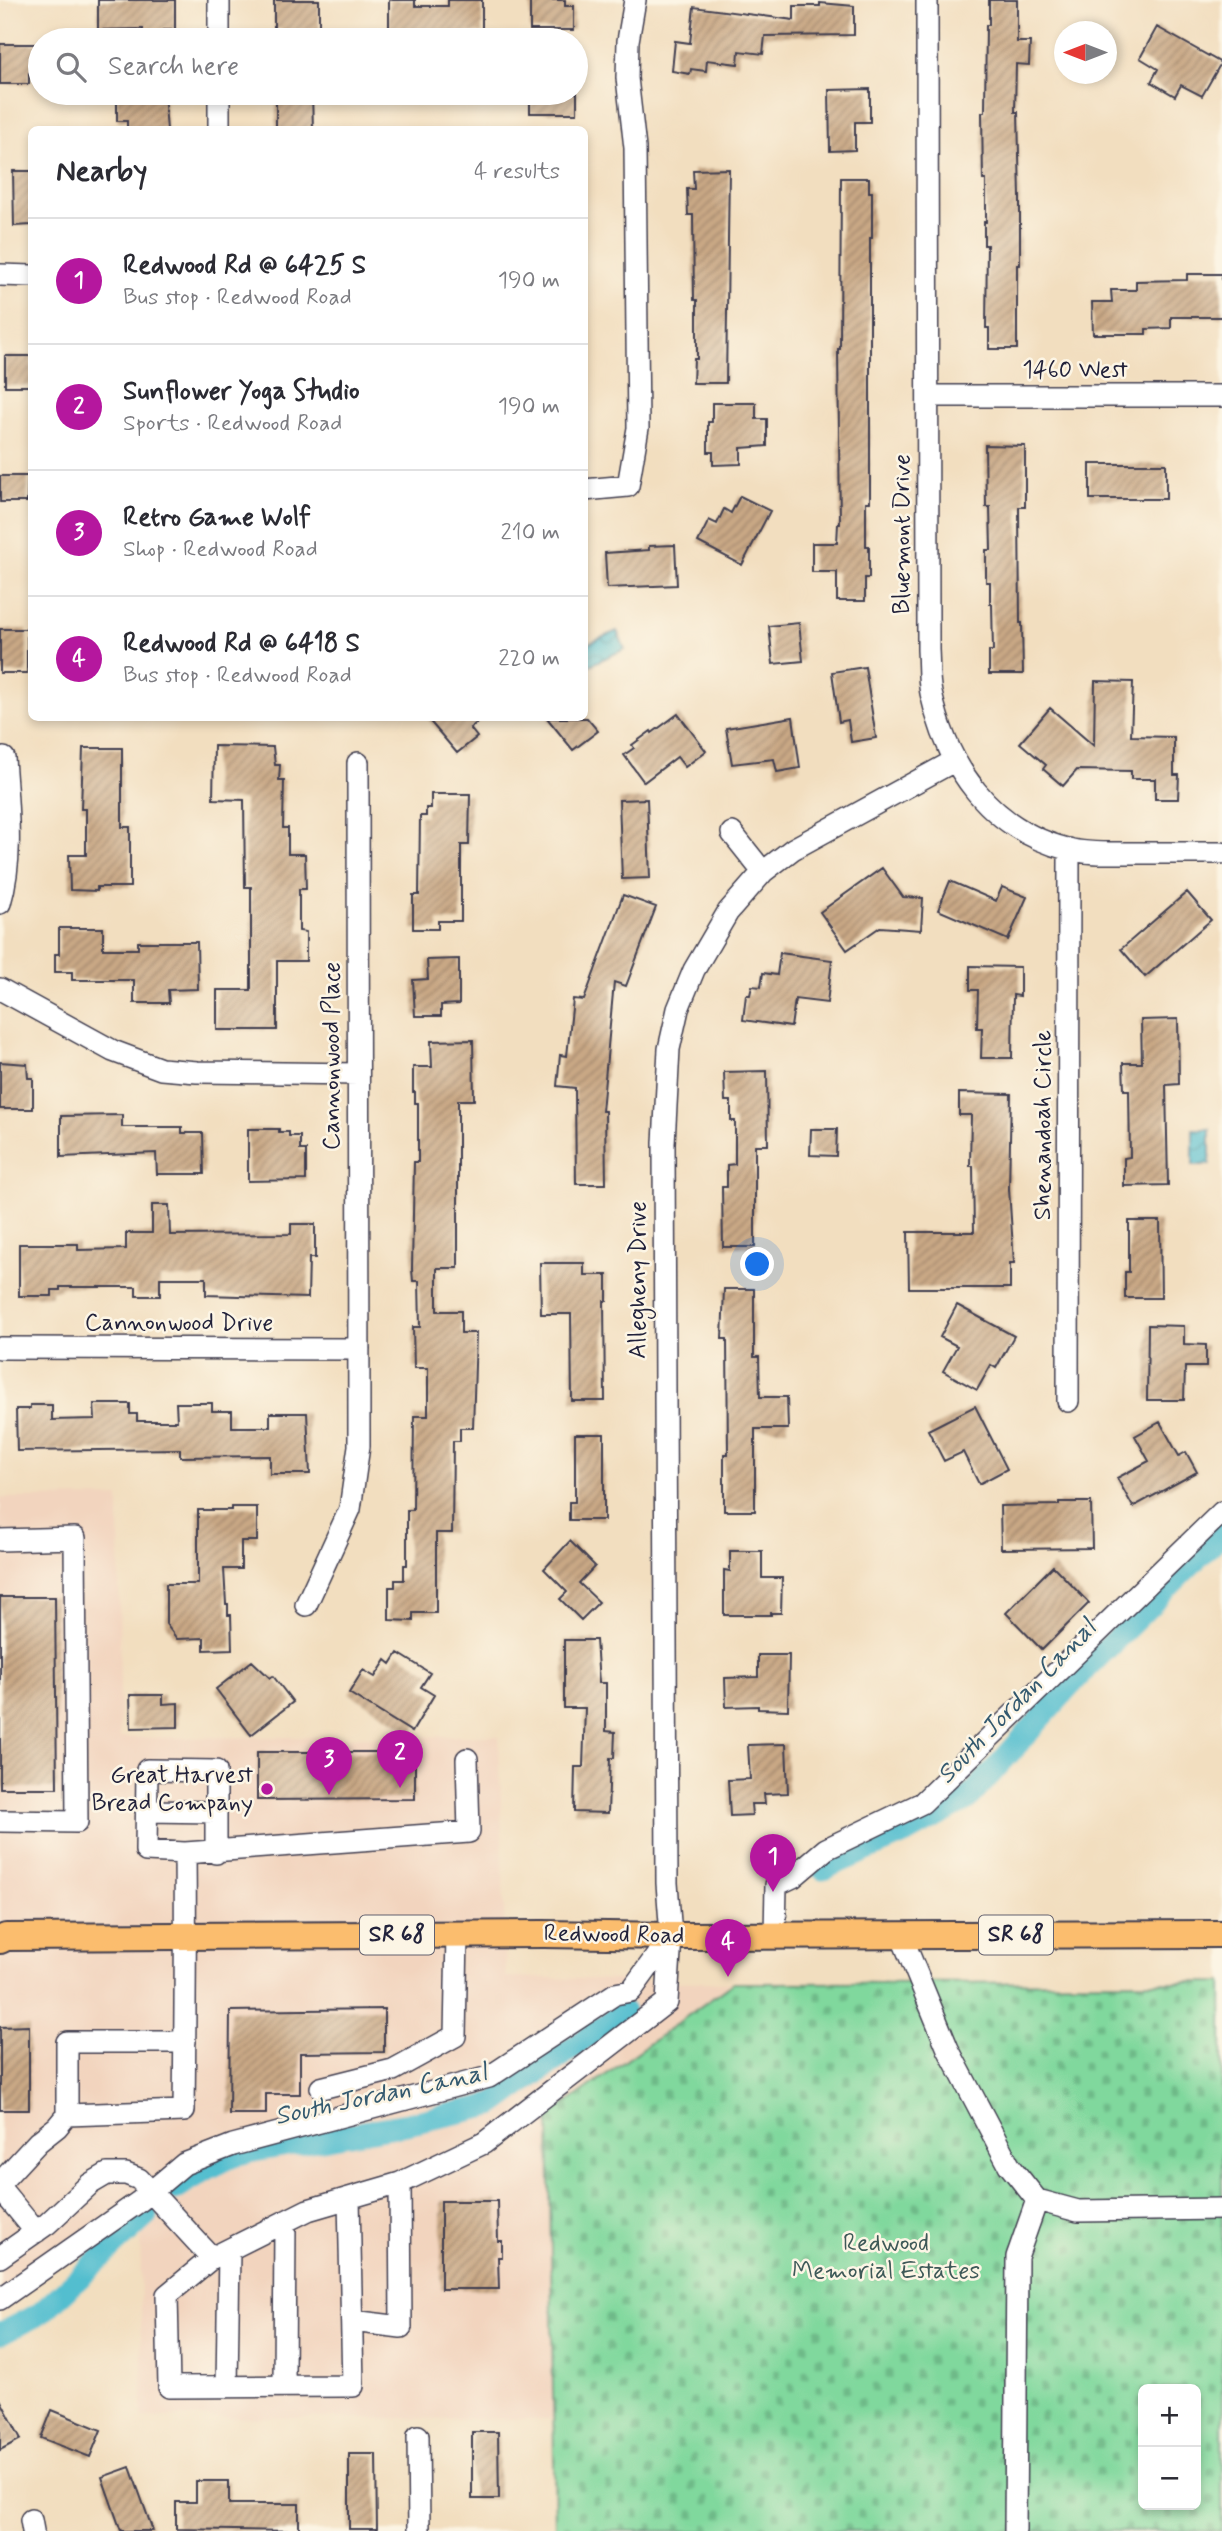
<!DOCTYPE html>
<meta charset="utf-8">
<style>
:root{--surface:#fff;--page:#f7f7f7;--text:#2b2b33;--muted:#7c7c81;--line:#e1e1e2;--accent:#b5179e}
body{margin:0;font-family:Mynerve,sans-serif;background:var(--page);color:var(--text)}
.controls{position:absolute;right:21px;bottom:21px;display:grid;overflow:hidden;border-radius:10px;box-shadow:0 4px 10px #0003}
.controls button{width:63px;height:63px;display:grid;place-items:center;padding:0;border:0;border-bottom:2px solid var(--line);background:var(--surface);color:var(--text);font:35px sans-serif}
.compass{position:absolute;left:1054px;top:21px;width:63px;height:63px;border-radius:50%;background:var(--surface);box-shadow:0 4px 10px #0003;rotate:270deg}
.you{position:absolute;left:758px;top:1265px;width:24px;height:24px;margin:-18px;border:5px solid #fff;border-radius:50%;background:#1a73e8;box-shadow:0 0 0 10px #1a73e833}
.badge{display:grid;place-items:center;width:46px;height:46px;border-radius:50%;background:var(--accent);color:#fff;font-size:23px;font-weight:700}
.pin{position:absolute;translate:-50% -58px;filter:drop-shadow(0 2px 4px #0008)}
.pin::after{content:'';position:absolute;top:37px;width:24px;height:21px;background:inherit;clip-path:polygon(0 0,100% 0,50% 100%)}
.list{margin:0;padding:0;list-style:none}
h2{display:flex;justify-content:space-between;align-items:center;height:91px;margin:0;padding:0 28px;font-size:30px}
h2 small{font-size:23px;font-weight:400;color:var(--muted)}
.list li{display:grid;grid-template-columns:46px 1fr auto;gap:21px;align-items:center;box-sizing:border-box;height:126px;padding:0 28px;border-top:2px solid var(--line)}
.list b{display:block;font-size:26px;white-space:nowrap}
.list p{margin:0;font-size:23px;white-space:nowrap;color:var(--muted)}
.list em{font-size:23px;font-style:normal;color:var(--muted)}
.icon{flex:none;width:38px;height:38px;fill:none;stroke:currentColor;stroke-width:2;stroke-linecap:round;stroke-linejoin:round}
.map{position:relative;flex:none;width:1222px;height:2531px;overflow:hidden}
.search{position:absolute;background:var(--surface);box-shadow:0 4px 10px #0003;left:28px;top:28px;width:560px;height:77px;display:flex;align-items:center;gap:18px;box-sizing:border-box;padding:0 24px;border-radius:38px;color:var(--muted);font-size:26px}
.panel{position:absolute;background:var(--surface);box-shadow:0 4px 10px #0003;left:28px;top:126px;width:560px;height:595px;border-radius:10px}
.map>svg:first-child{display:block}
.built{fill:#f2d4be}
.cemetery{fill:url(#cemetery-stones);stroke:#517d6c;stroke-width:2;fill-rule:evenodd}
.water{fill:url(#water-waves);stroke:#3a7085;stroke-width:2}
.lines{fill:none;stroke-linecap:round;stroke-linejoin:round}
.canal{stroke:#53becf;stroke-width:23}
.building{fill:url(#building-hatch)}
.minor-casing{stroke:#413e4f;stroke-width:24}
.major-casing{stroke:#413e4f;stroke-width:30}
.minor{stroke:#fff;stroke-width:21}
.major{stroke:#fbbd6e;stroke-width:26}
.poi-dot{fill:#b5179e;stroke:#fcf5e5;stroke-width:2.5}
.labels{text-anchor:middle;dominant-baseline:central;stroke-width:5;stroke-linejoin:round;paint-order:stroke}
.shield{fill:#fcf5e5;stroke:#63616e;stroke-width:2}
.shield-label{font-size:23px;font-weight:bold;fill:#22223b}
.street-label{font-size:24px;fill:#22223b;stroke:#fcf5e5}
.poi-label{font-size:24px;fill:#22223b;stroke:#fcf5e5;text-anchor:end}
.park-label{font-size:24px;fill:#3e5958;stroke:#fcf5e5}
.water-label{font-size:26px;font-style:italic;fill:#33596f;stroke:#fcf5e5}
</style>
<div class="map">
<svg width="1222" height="2531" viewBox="0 0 1222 2531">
<defs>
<pattern id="cemetery-stones" width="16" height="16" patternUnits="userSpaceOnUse" patternTransform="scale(1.75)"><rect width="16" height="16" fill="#80d89d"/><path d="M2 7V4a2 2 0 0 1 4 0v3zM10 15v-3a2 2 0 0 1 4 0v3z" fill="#6eb988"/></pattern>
<pattern id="water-waves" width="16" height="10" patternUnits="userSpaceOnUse" patternTransform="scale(1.75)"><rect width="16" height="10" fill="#53becf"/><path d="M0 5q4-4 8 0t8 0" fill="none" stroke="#449aa9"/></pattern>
<pattern id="building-hatch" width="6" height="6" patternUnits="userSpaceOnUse" patternTransform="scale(1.75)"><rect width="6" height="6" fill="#c9a885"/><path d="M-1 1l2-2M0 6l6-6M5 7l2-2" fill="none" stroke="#a3886e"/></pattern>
</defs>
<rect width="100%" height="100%" fill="#fcf5e5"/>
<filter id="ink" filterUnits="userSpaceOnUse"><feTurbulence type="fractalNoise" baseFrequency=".0143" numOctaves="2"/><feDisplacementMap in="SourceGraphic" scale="14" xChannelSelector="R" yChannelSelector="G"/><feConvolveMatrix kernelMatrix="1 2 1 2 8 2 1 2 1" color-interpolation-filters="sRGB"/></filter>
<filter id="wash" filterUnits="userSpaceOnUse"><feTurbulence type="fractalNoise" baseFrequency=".00686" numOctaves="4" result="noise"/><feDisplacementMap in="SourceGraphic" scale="28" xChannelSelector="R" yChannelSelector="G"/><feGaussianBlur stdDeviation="1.57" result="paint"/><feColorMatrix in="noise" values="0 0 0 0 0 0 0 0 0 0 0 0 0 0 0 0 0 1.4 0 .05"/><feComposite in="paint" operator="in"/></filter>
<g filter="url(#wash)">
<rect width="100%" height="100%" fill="#f2debf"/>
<path class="built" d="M119 1497 120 1738 499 1736 506 1977 733 1983 549 2116 554 2419 142 2417 140 2202 0 2298V1498Z"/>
<path class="cemetery" d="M1222 1982V2531H555L549 2116 733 1983ZM1143 2389H1196V2505H1143Z"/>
<path class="water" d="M617 631 625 649 588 666 585 659V645Z
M1193 1129H1210V1165H1193Z"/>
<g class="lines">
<path class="canal" d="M823 1869 909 1832 968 1799 1076 1679 1222 1533
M175 2189 207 2169 237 2154 407 2124 492 2105 623 2012
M0 2334 41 2313 147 2215"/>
</g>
<g id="blocks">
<path class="building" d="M98 0H175V30H163V40H143V29L98 30Z
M274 0H319V33H308V40H281V29H274Z
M389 0H415V6H448V0H482V33H389Z
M530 0H565V6H574V30H530Z
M989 0H1017V42H1030L1029 65 1016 64 1015 112H1018L1020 198V265H1017V349H989V328H986L987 245H984V222H986V180H983L982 112H985L986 25H989Z
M820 3 854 6V35L765 36 763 54 739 51 738 64 707 60 706 71 691 69 690 74 672 71 675 41 690 43 694 7 794 20V6H820Z
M1157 27 1221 63 1202 96 1181 85 1175 96 1151 82 1158 69 1140 58Z
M0 44H40V72L29 73V84H0Z
M870 89V122H855V150L830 151 829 90Z
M117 93H164L167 130H127V121H117Z
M276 93H312L313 130H276Z
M530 93H577V113H530Z
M729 169 726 383H693L694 359H697V300H694L693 215H688L687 189H694L693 170Z
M13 171H32V225L14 226Z
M841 178H869V192H872V238H870V502H866V546H869V578H865V601H837V572H812V543H837L838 524H840L838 349H840Z
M1187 274H1222V317H1171V328L1146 329V334H1093L1092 302H1112L1111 290H1136V281L1187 280Z
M5 356H32V386H5Z
M712 403H756V419H767V446L741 448V464L713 465V452H708V422H712Z
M985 445 1025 446V507H1019L1020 623H1022L1023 674H989V651H993L992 604H990V582H986V550H991L990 507H986Z
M1090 464H1166V499H1090Z
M0 476H28L27 502H0Z
M740 496 770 511 742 565 698 542 709 520 717 524 724 509 731 513Z
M675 545 677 585 607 588 605 553 649 550V546Z
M799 623 803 661 773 664 769 626Z
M0 629H27V673H0Z
M865 667 876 738 851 742 848 720 839 722 832 672Z
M1095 681 1133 682 1131 736 1174 737V775H1179L1178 799H1155V779H1131V771L1077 770 1063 786 1043 769 1046 765 1020 743 1050 708 1094 746Z
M678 714 706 751 685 767 677 757 644 782 624 755 634 748 632 745 651 731 652 733Z
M793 717 800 768 777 772 774 759 732 764 726 728Z
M427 718H483L470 728 477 737 457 753Z
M547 718H587L598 731 573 750Z
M214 746 273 747 275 765H280L279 780H284L283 828H288V854H305L306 889H299V931L306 932V961H277V1030H217V990H251V887H245L244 800 213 799Z
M83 748H122V827H130V887H97V891L70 890 69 855H86V809H81Z
M431 794H470L469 845H461V921H438V929H413V895H419L420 816H426V808H431Z
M647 799 650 878 622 879 619 800Z
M882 868 903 897 923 898 921 930 880 927 847 950 820 912Z
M950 881 996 901 1002 887 1027 897 1008 940 938 910Z
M1187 892 1211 920 1145 977 1121 949Z
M623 895 656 907 626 986 614 982 602 1111H605L606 1184H576L575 1088 557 1086 560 1055 567 1056 573 999 584 1000Z
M59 928H103V949H138V942H197L198 989 168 990 169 1003H134V980H72V972H55V954H59Z
M780 953 832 960 827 1003 795 999 791 1027 743 1020 746 995H750L752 986 761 987 763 973 777 975Z
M459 959V1004L441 1005V1016H415L413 980 428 979 427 960Z
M970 966 1020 967V996L1013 995 1012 1058H981L982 1028H977L978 990H970Z
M1178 1019 1179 1084 1166 1085 1168 1185 1124 1186V1158L1130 1157 1129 1090H1124L1123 1063H1142L1141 1020Z
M473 1040 474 1100H458V1268H437V1311H461V1333H476L473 1428H460V1441H453L452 1533H436V1613H413V1621L389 1620V1587H395V1580H404V1565H407V1510H413L414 1416H428V1368H414L413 1327H420L419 1281H413L412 1269 414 1162H418V1103H415V1092H413V1067H432L431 1041Z
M0 1062 27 1064 28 1078H33V1109H0Z
M767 1071 768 1145H755V1247H723L722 1187H727V1165L735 1164V1121H731V1101H725L724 1072Z
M959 1093 1011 1094 1009 1189 1014 1263H1010V1288H909L908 1232H974L973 1166H970L971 1115H959Z
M122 1115V1127H182V1133H203L204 1174H157L156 1153 61 1157V1116Z
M248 1129H279V1132H289V1136H300V1150H306V1180L248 1181Z
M811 1129H837L836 1156 810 1155Z
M152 1205H169L170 1235 291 1234V1224H315V1258H309L308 1298 206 1295V1278H160V1296H136V1287H60V1290H52V1296H19V1244H78V1250L126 1249V1233H152Z
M1129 1221H1160L1161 1298H1125V1272H1129Z
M540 1263H584V1275H607V1301H604L605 1401H572L571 1314H541Z
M724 1289H754V1357H759L760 1397H787L788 1429H755V1511H724V1454H728L727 1339H722Z
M957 1305 1014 1336 996 1368 991 1365 977 1390 943 1371 957 1346 940 1337Z
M1148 1325 1184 1326V1344L1206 1345V1367H1185L1184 1400H1147Z
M176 1403H212V1411H232V1427H270V1413H307L310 1474H270V1456L180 1457V1449L17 1451 16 1409H30V1405H52V1420L95 1419 94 1404H130V1414H137V1421H177Z
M975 1406 1007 1469 979 1484 963 1452 944 1461 928 1430Z
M1160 1422 1179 1456 1186 1452 1197 1472 1133 1507 1117 1478 1149 1461 1135 1436Z
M575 1434H604V1520H569V1502H575Z
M1059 1502H1091L1092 1548 1001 1549 1000 1506 1059 1505Z
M231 1507H257V1541H241V1569H224L226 1604H228V1615H231L232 1649 204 1650V1638L177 1639 166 1624V1584H198V1510H231Z
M570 1541 595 1566 579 1583 599 1602 581 1620 560 1599 567 1592 544 1569Z
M730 1551H762V1578H782L781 1613H771V1615H724V1570L730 1571Z
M1053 1566 1089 1603 1042 1650 1006 1613Z
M0 1597H55L57 1788H0Z
M564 1640H596L599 1683H606V1731L615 1732 614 1758H610L608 1813 574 1812 575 1767H583L585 1708H564Z
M398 1653 430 1673 421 1687 434 1695 412 1732 349 1693 363 1670 375 1677 386 1660 391 1664Z
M758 1655H789L788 1710 758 1709V1706L726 1707 725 1678 758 1677Z
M252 1661 270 1678 273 1676 293 1702 251 1735 216 1689Z
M130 1695H163V1704L178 1703V1727L131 1728Z
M786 1744 788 1793 764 1794 765 1804H751L752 1815 730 1816 728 1780 750 1779 748 1745Z
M257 1752H415V1799L257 1800Z
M384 2009V2052L300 2053V2094H266V2114H229L230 2011Z
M29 2026V2110H0V2027Z
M441 2201H497L498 2241H502V2257H498L499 2289H441Z
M0 2399 21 2439 0 2450Z
M52 2410 101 2430 90 2457 41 2438Z
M472 2432H498L499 2499H472Z
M349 2454H376L377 2529H349Z
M130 2467 153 2531H121L102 2477Z
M196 2481H229V2504H299V2531L176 2529V2502H196Z"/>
</g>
</g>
<g filter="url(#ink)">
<use href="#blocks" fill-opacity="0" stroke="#413e4f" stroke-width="2"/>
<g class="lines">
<defs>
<path id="minor" d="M219 0V40
M927 0 928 650C929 664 928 679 931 693 947 767 990 829 1067 849 1087 854 1110 853 1131 853 1161 853 1192 853 1222 853
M219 93V130
M0 275 32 276
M929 396H1222
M584 490 628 486 638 428 635 148 627 78 628 41 635 0
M732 833 763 872
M0 903C14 856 7 806 4 758
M0 989 113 1051 161 1069 197 1072 358 1074
M0 1348 359 1349
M1068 1401 1069 849
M0 1540 75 1538 77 1822 0 1821
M306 1605 350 1509 359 1446 358 763
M146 1811 216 1812
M185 1853 146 1851 147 1770 216 1771V1853
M775 1935 776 1885 793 1877 826 1849 922 1803 1222 1512
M901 1935 948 2049 1009 2165 1037 2200 1078 2211 1222 2209
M185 2042H67V2115L184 2111C185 2025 186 1939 185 1853L469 1832 467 1759
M321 2088 393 2070 455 2036 457 1935
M0 2183 38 2142 57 2127 67 2115
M0 2188 36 2232
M0 2257 47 2224 90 2184 107 2174H126L139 2179 212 2258 308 2210 400 2183
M212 2258 167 2295 169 2387 353 2386 349 2198
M0 2299 140 2201 184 2164 233 2145 489 2077 615 1994 631 1991 671 1936
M352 2321 401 2327 400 2183 484 2143 667 2002 671 1936 667 1883 664 1143 669 1049 678 1009 694 970 728 912 763 872 793 849 954 761
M284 2386 285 2222
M227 2387 229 2250
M418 2436 419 2531
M31 2520 33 2531
M1015 2531 1017 2257 1037 2200"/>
<path id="major" d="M0 1940 6 1937 544 1934 671 1936 1222 1934"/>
</defs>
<use href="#minor" class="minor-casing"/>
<use href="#major" class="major-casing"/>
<use href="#minor" class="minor"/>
<use href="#major" class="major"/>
</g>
</g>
<circle class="poi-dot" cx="267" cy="1789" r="7"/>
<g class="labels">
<g class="shield">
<rect x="360" y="1915.5" width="74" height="39" rx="5"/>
<rect x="979" y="1915.5" width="74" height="39" rx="5"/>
</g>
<g class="shield-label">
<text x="397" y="1935">SR 68</text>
<text x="1016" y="1935">SR 68</text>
</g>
<g class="street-label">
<text x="1075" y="370">1460 West</text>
<text transform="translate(902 534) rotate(-90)">Bluemont Drive</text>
<text transform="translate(332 1056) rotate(-90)">Cannonwood Place</text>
<text transform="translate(1043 1125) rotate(-90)">Shenandoah Circle</text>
<text transform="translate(638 1280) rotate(-90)">Allegheny Drive</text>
<text x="179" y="1323">Cannonwood Drive</text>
<text transform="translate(614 1935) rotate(1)">Redwood Road</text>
</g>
<g class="poi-label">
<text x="253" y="1775">Great Harvest<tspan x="253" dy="28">Bread Company</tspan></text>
</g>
<g class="park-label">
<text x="886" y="2243">Redwood<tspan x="886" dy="28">Memorial Estates</tspan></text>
</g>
<g class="water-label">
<text transform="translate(1017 1702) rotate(-46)">South Jordan Canal</text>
<text transform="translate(381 2095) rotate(-12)">South Jordan Canal</text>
</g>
</g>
</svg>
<div class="controls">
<button>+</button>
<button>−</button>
</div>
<svg class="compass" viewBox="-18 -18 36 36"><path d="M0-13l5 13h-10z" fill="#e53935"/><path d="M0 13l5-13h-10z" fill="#7c7c81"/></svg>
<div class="you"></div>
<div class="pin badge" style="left:773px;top:1892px">1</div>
<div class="pin badge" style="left:400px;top:1788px">2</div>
<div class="pin badge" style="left:329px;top:1795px">3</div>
<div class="pin badge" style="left:728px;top:1977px">4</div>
<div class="search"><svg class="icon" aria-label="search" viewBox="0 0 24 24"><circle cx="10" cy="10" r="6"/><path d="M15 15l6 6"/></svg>Search here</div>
<section class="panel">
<h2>Nearby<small>4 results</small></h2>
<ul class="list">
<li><span class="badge">1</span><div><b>Redwood Rd @ 6425 S</b><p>Bus stop · Redwood Road</p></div><em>190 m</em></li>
<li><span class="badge">2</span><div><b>Sunflower Yoga Studio</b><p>Sports · Redwood Road</p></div><em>190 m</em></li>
<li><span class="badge">3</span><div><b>Retro Game Wolf</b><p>Shop · Redwood Road</p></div><em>210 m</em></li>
<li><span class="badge">4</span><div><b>Redwood Rd @ 6418 S</b><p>Bus stop · Redwood Road</p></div><em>220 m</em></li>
</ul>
</section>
</div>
